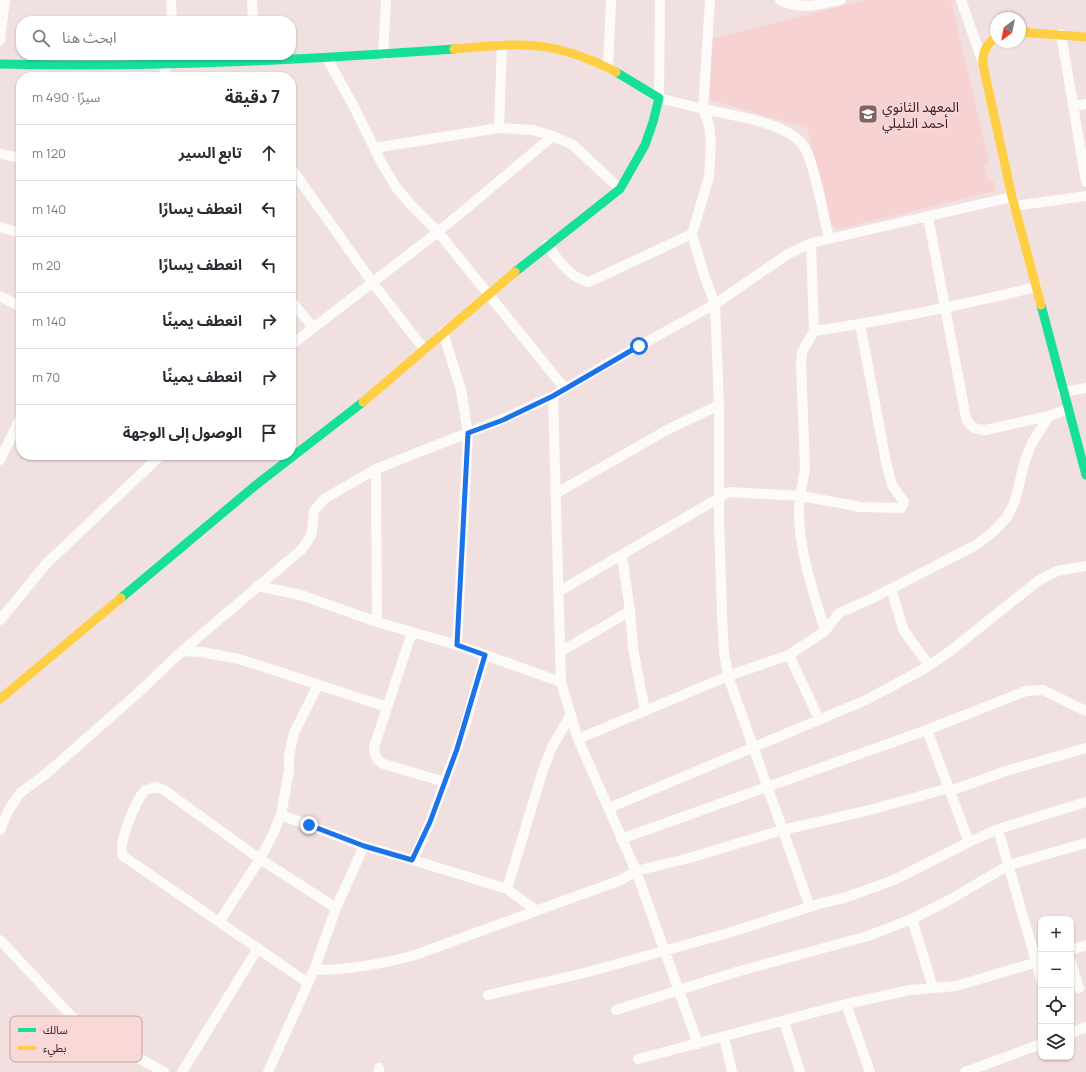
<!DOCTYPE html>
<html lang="ar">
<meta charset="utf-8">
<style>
:root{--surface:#fff;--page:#f2f2f3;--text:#2b2b33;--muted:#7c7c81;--line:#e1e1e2}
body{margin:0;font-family:Manrope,"Noto Sans Arabic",sans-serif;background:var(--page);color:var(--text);direction:rtl}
.controls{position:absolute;right:12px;bottom:12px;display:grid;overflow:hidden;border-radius:8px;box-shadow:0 1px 3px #0004}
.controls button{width:36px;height:36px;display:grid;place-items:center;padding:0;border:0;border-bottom:1px solid var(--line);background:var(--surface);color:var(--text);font:20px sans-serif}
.compass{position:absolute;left:990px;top:12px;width:36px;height:36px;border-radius:50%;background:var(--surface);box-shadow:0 1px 3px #0004;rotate:212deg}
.stop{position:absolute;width:12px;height:12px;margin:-9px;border:3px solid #1a73e8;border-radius:50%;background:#fff}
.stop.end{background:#1a73e8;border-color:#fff;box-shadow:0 1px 4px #0008}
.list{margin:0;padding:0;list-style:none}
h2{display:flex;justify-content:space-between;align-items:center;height:52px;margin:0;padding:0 16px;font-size:17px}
h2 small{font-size:13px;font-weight:400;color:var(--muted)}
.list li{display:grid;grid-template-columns:26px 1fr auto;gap:12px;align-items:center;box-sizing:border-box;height:56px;padding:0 16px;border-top:1px solid var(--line)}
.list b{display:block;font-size:15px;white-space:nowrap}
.list em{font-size:13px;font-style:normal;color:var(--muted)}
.icon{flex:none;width:22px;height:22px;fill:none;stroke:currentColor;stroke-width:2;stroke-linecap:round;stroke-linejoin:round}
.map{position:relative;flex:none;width:1086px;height:1072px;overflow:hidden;direction:ltr}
.search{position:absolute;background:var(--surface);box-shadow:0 1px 3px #0004;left:16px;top:16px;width:280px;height:44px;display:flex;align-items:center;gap:10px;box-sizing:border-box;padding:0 14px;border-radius:16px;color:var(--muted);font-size:15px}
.panel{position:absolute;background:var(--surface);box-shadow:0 1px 3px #0004;left:16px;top:72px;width:280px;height:388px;border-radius:16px;direction:rtl}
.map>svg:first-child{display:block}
.built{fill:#f7d2d3}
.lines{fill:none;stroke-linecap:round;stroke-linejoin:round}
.street{stroke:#fdfafa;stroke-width:10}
.fast{stroke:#16e098;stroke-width:9}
.slow{stroke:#ffcf43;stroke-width:9}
.route{stroke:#1a73e8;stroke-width:5}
.labels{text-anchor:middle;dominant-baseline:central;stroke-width:3;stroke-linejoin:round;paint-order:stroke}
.poi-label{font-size:14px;fill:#402223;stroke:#f9d8d8;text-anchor:start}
.key{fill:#f9d8d8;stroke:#c2a1a2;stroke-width:1}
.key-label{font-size:11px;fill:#402223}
</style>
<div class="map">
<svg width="1086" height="1072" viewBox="0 0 1086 1072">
<rect width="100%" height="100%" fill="#f1e0e0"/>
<path class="built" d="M865 0H951L989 162 984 167 987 179 994 182 996 191 838 229 831 224 807 128 710 100 711 39Z"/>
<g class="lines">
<path class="street" d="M171 0 172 21
M252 0 253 21
M660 0 659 98 703 109 710 0
M780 0C800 10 820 5 841 0
M961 0 982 60
M1061 34 1086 182
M0 40 5 0
M383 55 386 0
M327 58 354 107 381 162 396 187 410 204 438 232 565 389
M608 67 611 0
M163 77 167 64
M1074 106 1086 104
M703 109 709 125 711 142 709 177 692 234 705 278 715 304 719 405V522L722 614 724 652 728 676 810 907
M703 109C730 115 786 122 803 145 814 160 824 218 829 239
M499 128 502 45
M374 148 499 128 533 130 553 136 573 145 620 189
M0 154 21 158
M291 168 372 282 424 349
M1014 206 1086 196
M928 217 966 418C971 428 975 429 985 430L1049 416 1068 409
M0 227 21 233
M811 243 814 331 802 352 801 364 805 467C804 480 799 495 799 507 798 549 813 591 825 631
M547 245C559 261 570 278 589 282L692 234
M0 296 21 307
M291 301 313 327
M814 331C889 320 962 305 1036 287
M443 332 461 390 468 433 457 645
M291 345 438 232 553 136
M1063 392 1086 388
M553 396 561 682 578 739 636 871 698 1044
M0 460 21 417
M376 469 377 622
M555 494 667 430 719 405
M622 556 630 611 633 648 645 711
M257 586 301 595 377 622 457 645 561 682
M891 589 904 631 929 665
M558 592 729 492 801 496 861 507 901 508 904 502 892 485 886 462 860 324
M0 620 46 564 161 455
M412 632 374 747C375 756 376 761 384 764L445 782
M182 651 201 652 239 659 387 707
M560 652 630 611
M789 655 819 719
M927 730 969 842
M578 739 728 676 789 655 825 631 839 613 873 598 976 545 994 531 1007 517 1015 501 1025 460 1032 443 1049 416
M950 791 1006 771 1086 748
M609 808 866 700 922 670 949 652 1038 581 1057 571 1086 566
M281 815 364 846
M998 829 1041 979
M0 830 8 811 20 793 47 773 138 693 182 651 301 550 309 539 312 532 314 511 324 499 376 469 503 419 553 396 605 365 715 304 788 254 811 243 1012 197
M621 839 927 730 1026 691 1043 690 1086 711
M413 860 507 889
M536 910 507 889 543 770 552 747 570 716
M912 919 933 988
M219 922 260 859 273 834 281 815 289 770V756L294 733 318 685
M0 940 71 1016 84 1027 102 1038 164 1072
M1071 950 1086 945
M1071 962 1079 988
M314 970 336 908 364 846 413 860 430 822 465 726 485 655
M308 983 123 856C117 843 136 801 145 790L156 787 164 790 260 859 336 908
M488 995 584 973 725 934 822 903 844 898 894 880 969 842 998 829 1086 802
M846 1004 870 1072
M616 1010 736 972 868 936 912 919 951 899 1009 865 1086 843
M784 1021 800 1072
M1071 1033 1086 1027
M724 1037 732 1072
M638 1059 846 1004 910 990 956 986 1041 961
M182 1072 258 948
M268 1072 314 970C348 970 382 964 415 955L621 880 636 871 689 858 782 830 870 810 949 788
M379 1072V1068
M965 1072 1041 1044"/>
<path class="fast" d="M0 64C152 68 303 60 454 49
M515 272 620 189 645 145 653 122 659 98 616 72
M1041 305 1086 475
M121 598 256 485 363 402"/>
<path class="slow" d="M1020 32 1086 37
M996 37C986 45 982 52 983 65L1012 197 1041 305
M454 49C522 43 553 39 616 72
M363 402 515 272
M0 699 121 598"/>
</g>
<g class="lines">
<path class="route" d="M309 825 364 846 412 860 430 822 457 749 485 655 457 645 468 433 503 420 553 396 639 346"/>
</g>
<defs>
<symbol id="school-square" viewBox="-11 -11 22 22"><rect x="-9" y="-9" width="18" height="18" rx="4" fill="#7e6465" stroke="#f9d8d8"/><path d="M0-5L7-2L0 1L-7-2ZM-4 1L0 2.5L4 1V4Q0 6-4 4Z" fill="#fff"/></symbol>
</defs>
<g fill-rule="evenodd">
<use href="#school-square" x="857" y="103" width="22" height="22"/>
</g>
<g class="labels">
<g class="poi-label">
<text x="882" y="106">المعهد الثانوي<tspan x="882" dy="16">أحمد التليلي</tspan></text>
</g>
</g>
<rect x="10" y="1016" width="132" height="46" rx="6" class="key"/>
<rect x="18" y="1028" width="18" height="4" fill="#16e098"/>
<rect x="18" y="1046" width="18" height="4" fill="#ffcf43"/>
<g class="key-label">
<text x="43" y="1034">سالك</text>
<text x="43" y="1052">بطيء</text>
</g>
</svg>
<div class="controls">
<button>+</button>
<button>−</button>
<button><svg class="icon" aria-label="locate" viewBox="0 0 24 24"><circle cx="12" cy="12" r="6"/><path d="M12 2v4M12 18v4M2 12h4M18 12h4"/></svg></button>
<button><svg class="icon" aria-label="layers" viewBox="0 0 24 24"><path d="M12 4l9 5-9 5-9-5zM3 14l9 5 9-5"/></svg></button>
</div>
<svg class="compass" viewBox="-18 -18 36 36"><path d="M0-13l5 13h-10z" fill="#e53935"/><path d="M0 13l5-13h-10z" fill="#7c7c81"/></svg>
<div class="stop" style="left:639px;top:346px"></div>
<div class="stop end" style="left:309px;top:825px"></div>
<div class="search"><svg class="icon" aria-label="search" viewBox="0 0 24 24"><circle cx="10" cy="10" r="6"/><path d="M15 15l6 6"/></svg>ابحث هنا</div>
<section class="panel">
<h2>7 دقيقة<small>سيرًا · 490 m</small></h2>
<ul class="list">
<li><svg class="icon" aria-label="ahead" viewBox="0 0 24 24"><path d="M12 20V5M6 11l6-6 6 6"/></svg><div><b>تابع السير</b></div><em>120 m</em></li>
<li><svg class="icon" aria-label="left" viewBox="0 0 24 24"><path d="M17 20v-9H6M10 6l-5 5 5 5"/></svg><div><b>انعطف يسارًا</b></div><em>140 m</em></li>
<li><svg class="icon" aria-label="left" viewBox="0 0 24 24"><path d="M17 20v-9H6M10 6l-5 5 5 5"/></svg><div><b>انعطف يسارًا</b></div><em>20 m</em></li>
<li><svg class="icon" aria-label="right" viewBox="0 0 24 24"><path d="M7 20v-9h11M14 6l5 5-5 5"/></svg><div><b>انعطف يمينًا</b></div><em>140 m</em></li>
<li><svg class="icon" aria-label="right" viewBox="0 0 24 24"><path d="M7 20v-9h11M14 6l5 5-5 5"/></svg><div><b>انعطف يمينًا</b></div><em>70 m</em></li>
<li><svg class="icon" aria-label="arrive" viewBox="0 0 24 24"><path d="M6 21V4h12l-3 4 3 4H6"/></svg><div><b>الوصول إلى الوجهة</b></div></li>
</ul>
</section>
</div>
